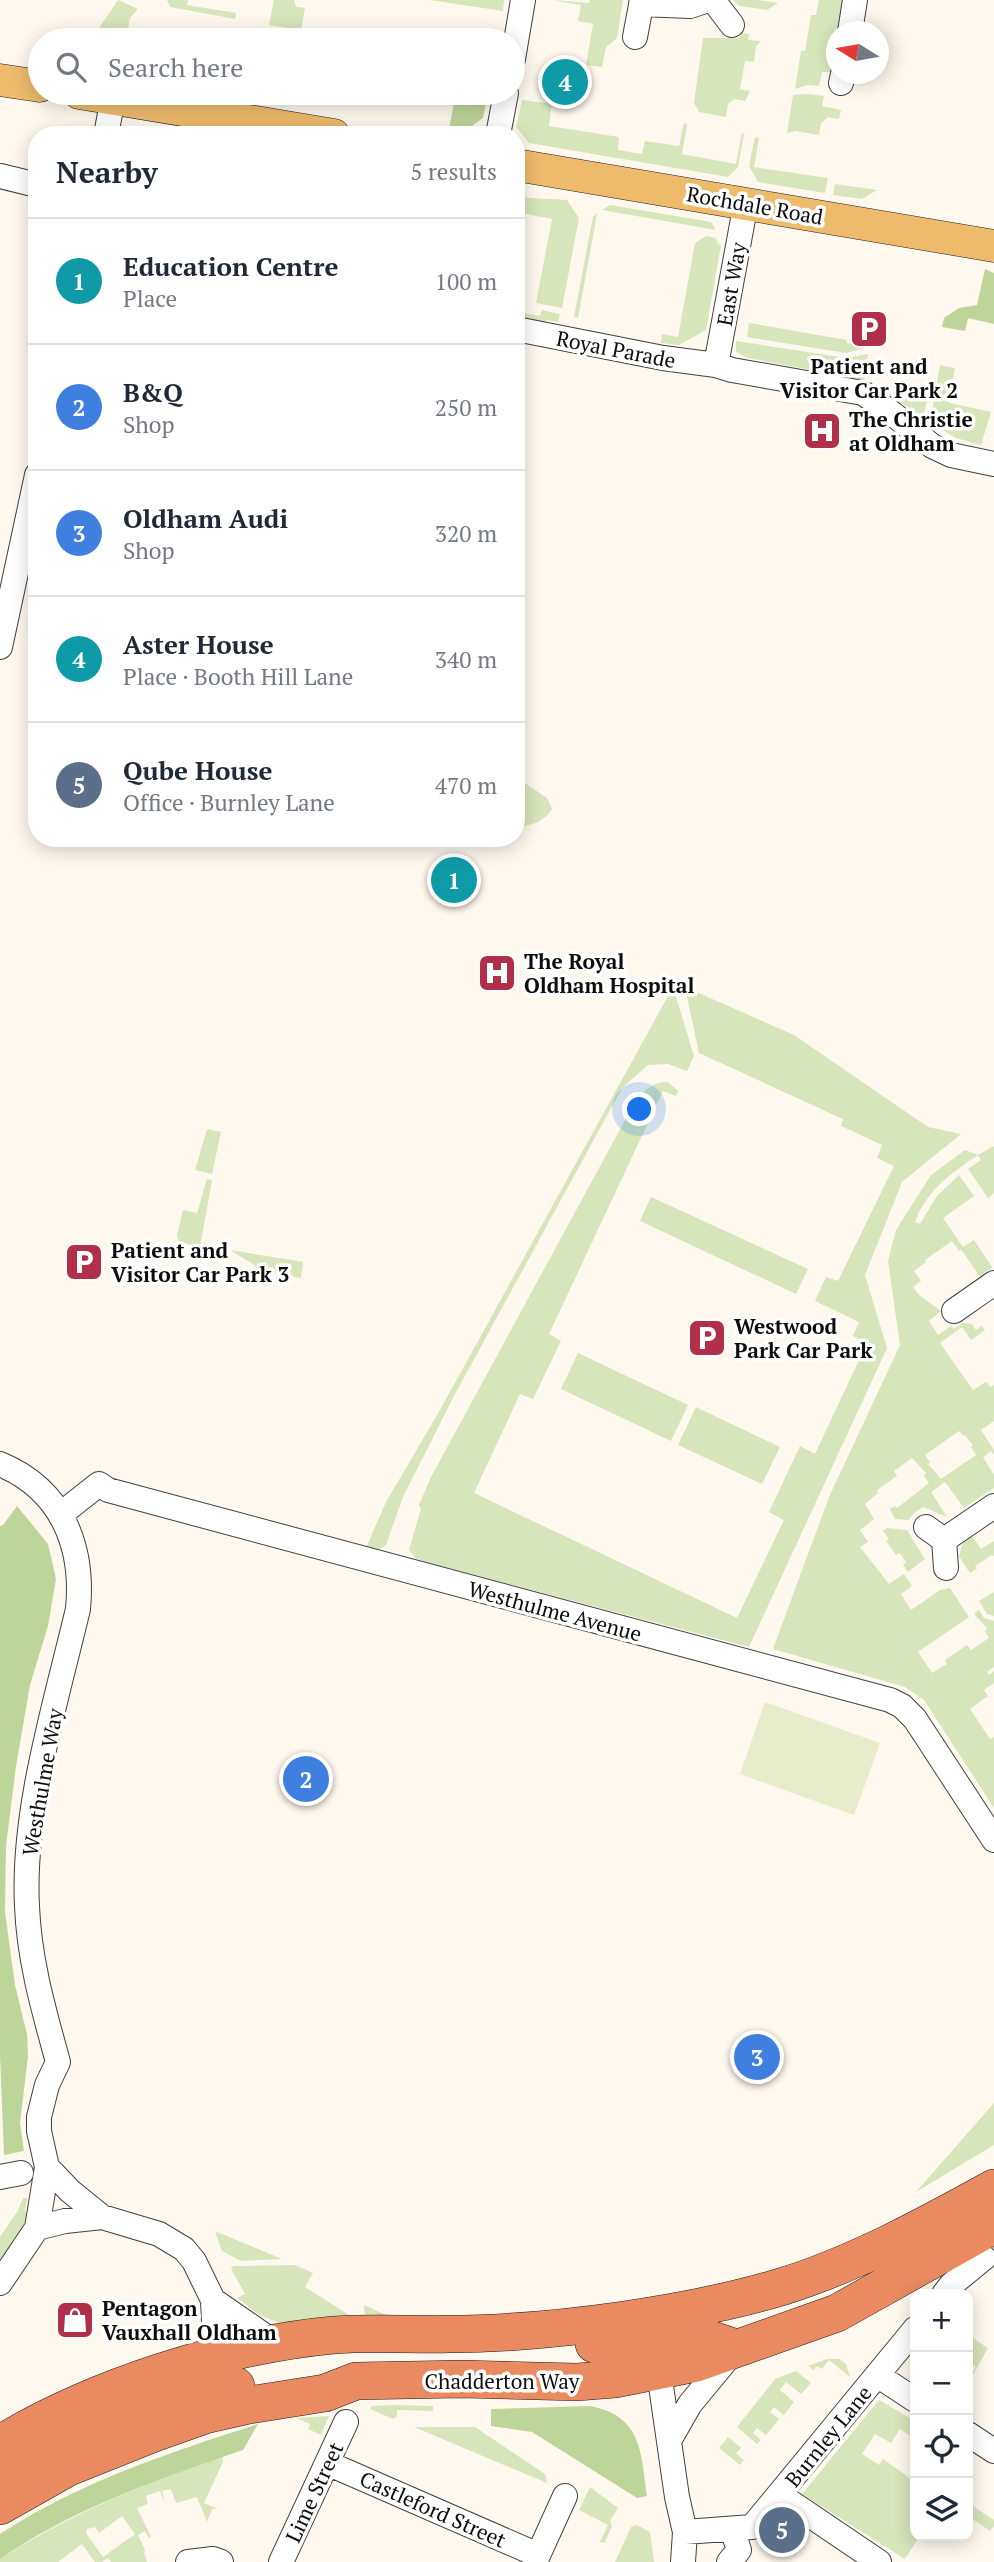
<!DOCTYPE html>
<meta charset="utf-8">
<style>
:root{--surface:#fff;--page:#f2f2f3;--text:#1f2937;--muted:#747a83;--line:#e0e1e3;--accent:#1a73e8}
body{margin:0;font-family:"PT Serif",serif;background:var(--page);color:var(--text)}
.controls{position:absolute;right:21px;bottom:21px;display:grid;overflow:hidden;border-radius:14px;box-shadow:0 4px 18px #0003}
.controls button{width:63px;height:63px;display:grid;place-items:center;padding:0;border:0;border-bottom:2px solid var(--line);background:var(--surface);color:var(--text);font:35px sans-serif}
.compass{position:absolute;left:826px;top:21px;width:63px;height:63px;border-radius:50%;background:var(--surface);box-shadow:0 4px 18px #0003;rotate:281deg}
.you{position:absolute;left:640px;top:1110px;width:24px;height:24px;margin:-18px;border:5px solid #fff;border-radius:50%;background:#1a73e8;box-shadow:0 0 0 10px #1a73e833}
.badge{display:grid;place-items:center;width:46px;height:46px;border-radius:50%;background:var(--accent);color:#fff;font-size:23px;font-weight:700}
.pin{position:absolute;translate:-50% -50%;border:4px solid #fff;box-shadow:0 2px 7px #0006}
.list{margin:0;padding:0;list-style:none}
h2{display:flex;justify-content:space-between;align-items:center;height:91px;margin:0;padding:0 28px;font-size:30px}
h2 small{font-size:23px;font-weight:400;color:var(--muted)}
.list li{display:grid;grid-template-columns:46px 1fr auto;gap:21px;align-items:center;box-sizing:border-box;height:126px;padding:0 28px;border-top:2px solid var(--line)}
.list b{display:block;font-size:26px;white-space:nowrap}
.list p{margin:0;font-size:23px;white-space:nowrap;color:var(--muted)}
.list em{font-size:23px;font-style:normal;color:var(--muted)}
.icon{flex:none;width:38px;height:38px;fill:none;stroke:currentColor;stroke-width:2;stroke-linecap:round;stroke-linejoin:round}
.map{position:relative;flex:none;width:994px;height:2562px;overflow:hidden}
.search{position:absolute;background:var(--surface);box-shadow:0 4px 18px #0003;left:28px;top:28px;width:497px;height:77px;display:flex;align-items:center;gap:18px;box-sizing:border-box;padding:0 24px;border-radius:38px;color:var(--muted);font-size:26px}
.panel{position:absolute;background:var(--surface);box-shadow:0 4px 18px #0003;left:28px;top:126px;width:497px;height:721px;border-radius:28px}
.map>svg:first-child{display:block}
.green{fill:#d7e5ba;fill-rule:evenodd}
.forest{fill:#bed59a}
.pitch{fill:#e7edcb}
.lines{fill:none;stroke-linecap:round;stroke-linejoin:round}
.minor-casing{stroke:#404040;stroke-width:26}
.major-casing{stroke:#1e1e1e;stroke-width:33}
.highway-casing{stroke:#1e1e1e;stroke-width:38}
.minor{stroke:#fff;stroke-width:24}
.major{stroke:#eebb6d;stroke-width:32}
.highway{stroke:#e98a60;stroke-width:37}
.labels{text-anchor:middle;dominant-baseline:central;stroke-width:7;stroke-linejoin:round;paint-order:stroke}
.street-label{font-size:21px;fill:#0d0d0d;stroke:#fff}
.poi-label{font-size:21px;font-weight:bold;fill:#0d0d0d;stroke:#fff;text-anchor:start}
</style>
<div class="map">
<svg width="994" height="2562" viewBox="0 0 994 2562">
<rect width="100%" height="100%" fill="#fef8ee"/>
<path class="green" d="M118 0 138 9 130 18 126 40H91Z
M167 0H188L187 5 236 13 235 19 170 7Z
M274 0H294L296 7 305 8 301 30 269 25Z
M430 0H504L503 11Z
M552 0 589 3 590 0H623L617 38 606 47 602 67 586 65 593 24 578 21 581 5Z
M733 0H758L778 3 767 10 739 6Z
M819 0H848L844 31 836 32V66L831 72H822L819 86 808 85 795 89 801 51H805L811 15H816Z
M198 31 234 37V40H196Z
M743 33 749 34 748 40 761 41 756 46 754 62 745 61 740 89 750 91 745 101 734 99 728 104 726 117 699 112 694 103 703 38H739Z
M807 94 824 96 822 106 841 110 839 119 828 117 821 123 819 135 796 131 787 133 793 95Z
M522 100 552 104 549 126 619 137 618 150 642 154 645 141 679 146 684 123 687 124 682 154 736 164 742 133 744 134 738 167 728 177 529 143 516 127Z
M755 137 759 138 754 167 828 178 825 193 758 182 749 166Z
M835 184 877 190 862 199 833 195Z
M516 197 567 200 579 218 562 308 536 303 552 219 516 212Z
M610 205 711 222 716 230 602 210Z
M597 213 595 225 578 318 574 317 593 217Z
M706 236 716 238 718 244 721 245 706 330 679 345 661 343 662 334 678 337 695 243Z
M542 310 560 314 558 322 546 320 544 326 520 319V312L540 316Z
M749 323 847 340V343L868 347 846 353 747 337Z
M736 341 846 358 868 354 864 380 748 358 736 352Z
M940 365 955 368 949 403 991 412 981 445 956 438 930 422Z
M889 394 927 400 923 418Z
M516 777 547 798 552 809C545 822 530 825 516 828Z
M673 987 694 1056 687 1071 668 1064 648 1065 622 1088 454 1396 403 1497 386 1545 379 1550H365L386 1502 440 1410Z
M685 987 794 1035 928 1127 961 1134 902 1182 865 1275 887 1348 749 1647 425 1562 415 1558 409 1550 421 1509 419 1505 431 1477 636 1100C646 1089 653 1082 668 1082L678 1091 676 1096 663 1091 549 1334 561 1341 533 1399 520 1394 474 1493 737 1618 784 1520 769 1512 800 1446 815 1454 867 1343 853 1336 859 1322 815 1301 826 1277 838 1281 894 1166 877 1158 882 1145 841 1126 843 1119 699 1053Z
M207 1129 221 1132 212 1174 195 1170Z
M994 1146V1193L988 1198 968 1169 981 1160 978 1155C951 1173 926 1191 915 1222L920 1224 937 1196 959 1175 974 1196 943 1218 963 1247 974 1240 992 1267 980 1277 961 1249 959 1251 952 1241 925 1260 926 1262 914 1271 921 1281 913 1287 919 1295 941 1311 929 1321 938 1335 951 1326 954 1329 963 1323 972 1324 976 1330 982 1326 985 1330 971 1340 962 1327 940 1343 973 1390 986 1382 991 1387 994 1385V1421L981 1430 994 1450V1455L991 1451 983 1457 994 1475V1488L964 1508 945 1482 931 1492 947 1517 923 1507 913 1514 909 1520 895 1519 890 1509 895 1506 897 1508 929 1483 924 1476 926 1473 912 1458 894 1471 897 1476 877 1490 878 1493 865 1504 874 1519 860 1530 868 1542 860 1547 889 1584 904 1574 912 1586 901 1594 911 1610 940 1590 950 1588 969 1617 918 1652 932 1673 947 1664 945 1660 967 1645 971 1650 989 1638 985 1631 987 1628 974 1614 979 1610 984 1618 994 1621V1667L987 1672 989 1675 994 1671V1683L984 1690 988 1696 970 1709 990 1739 994 1737V1808L924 1700 905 1687 773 1649 829 1497 900 1345 888 1261 896 1230 931 1175 965 1150 978 1155ZM959 1431 963 1436 965 1435 973 1445 971 1447 976 1455 941 1479 928 1464 930 1462 925 1455Z
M207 1179 212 1180 200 1247 179 1242 177 1235 183 1210 197 1213Z
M651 1197 808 1269 796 1294 640 1221Z
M230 1250 303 1262 301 1278 264 1271Z
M578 1353 688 1405 671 1441 561 1389Z
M696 1407 780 1447 762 1484 678 1445Z
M887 1528 907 1530 925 1559 908 1572 903 1565 906 1562 900 1553 896 1555 886 1541 889 1539 883 1531Z
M972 1536 981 1549 994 1541V1556L992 1555 975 1566 977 1569 970 1573 959 1556 963 1543Z
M994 1592V1616L987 1614 979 1601Z
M994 2103V2145L916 2192Z
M23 2198H27L25 2212 32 2214 0 2263V2237L17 2212Z
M215 2231 282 2259 241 2261 222 2251Z
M295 2265 313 2273 305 2287 354 2318 365 2317 364 2305 393 2318 285 2325 261 2316 237 2298 245 2294 231 2269 233 2266Z
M968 2335 988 2348 968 2384V2379L976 2367 968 2362Z
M827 2359H839L846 2364 850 2377 829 2360 822 2369 817 2366 814 2370 808 2366Z
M796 2371 811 2383 801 2394 786 2382 780 2390 794 2402 784 2415 774 2407 770 2412 779 2419 766 2435 757 2428 753 2433 761 2440 757 2444 737 2427 775 2379Z
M879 2400 915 2421V2439L900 2429 891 2443 875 2434 862 2454 879 2465 883 2459 915 2482V2536H920L905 2559 802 2494Z
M392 2405 433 2406V2411L397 2410V2416L393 2419 370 2409 372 2406Z
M329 2416 321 2435 308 2429 310 2424 296 2418Z
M414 2427H475L545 2474 547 2483Z
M728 2437 741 2448 736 2453 744 2460 740 2465 719 2448Z
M222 2457 223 2462 204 2503 218 2509H212L207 2522 197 2497 176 2503 171 2489 162 2491 166 2506 160 2491 146 2496 148 2504 137 2508 151 2537 149 2538 145 2531 138 2535 145 2550 144 2553 147 2562H111L108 2558 102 2562H95L82 2544 58 2562H0V2559C70 2514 144 2483 222 2457ZM122 2516 135 2534 103 2557 86 2533 87 2529 95 2527 99 2533Z
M590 2487 618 2508 610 2521 612 2526 605 2542 607 2543 600 2542 608 2525 579 2510Z
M968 2503 994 2520V2526L990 2531 968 2516Z
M637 2525 650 2532 654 2562H615L631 2527Z"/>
<path class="forest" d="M456 93H488L483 118 464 132 449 129Z
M985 269 994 273V324L968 318 965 331 942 327 944 318 959 308 977 305Z
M17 1506 48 1544 56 1579 48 1626 30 1685 16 1766 6 1846 5 1912 15 1985 27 2034 28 2056 20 2123 24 2151 4 2155 0 2055V1526L3 1525Z
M590 2406C642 2416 641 2452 647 2496L637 2498 532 2432 491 2426V2409Z
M258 2424 243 2450C159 2479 74 2508 0 2559V2534C79 2482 168 2453 258 2424Z"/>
<path class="pitch" d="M765 1702 880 1743 854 1815 740 1774Z"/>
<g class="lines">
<defs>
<path id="minor" d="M713 0 732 25
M641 4 690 6 708 0
M850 32 855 0
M635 37 642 0
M513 59 523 0
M841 83 843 74
M106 135 113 98
M498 135 506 93
M0 176 37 185
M516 329 663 358 716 365 732 370 863 393 893 414 932 446 951 455 994 464
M716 365 746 203
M0 647 37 475
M954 1311 994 1283
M0 1464C62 1490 84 1546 78 1609 56 1702 22 1811 27 1906 29 1960 44 2011 58 2062L47 2085 39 2117V2131L47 2167 37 2228 0 2283
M61 1514 99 1484 108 1490 890 1700 902 1706 915 1719 994 1840
M926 1527 944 1540 946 1568
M944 1540 994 1506
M47 2167 70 2191 102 2217
M0 2177 21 2173
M37 2228 65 2221 102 2217 159 2234 184 2249 194 2261 213 2300 216 2369
M944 2294 951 2285 984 2258
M213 2300 275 2343
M659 2372 677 2497 685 2532 683 2562
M877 2375 915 2400
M968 2434 994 2451
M670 2439 690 2404 733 2352
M327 2463 538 2555
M780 2495 879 2562
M685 2532 752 2527 915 2329
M188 2562 213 2559 221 2562
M281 2562 346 2422
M535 2562 565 2496
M729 2562 739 2550 732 2529"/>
<path id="major" d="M0 80 40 86
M79 93 334 135
M516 165 994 246"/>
<path id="highway" d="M594 2344H626L701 2336 736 2348
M0 2444C94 2387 225 2345 334 2335 373 2332 411 2335 450 2334 508 2334 567 2328 624 2320 678 2312 732 2302 784 2286 857 2263 927 2225 994 2188
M0 2476C73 2431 151 2399 236 2386
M0 2506 69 2467 154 2433 205 2415 249 2405 325 2393 356 2381 462 2379 577 2382 615 2379 696 2363 837 2313 994 2225"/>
</defs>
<use href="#minor" class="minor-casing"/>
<use href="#major" class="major-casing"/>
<use href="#highway" class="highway-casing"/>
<use href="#minor" class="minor"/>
<use href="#major" class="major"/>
<use href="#highway" class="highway"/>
</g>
<defs>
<symbol id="parking-square" viewBox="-11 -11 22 22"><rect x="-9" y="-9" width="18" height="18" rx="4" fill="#b22f49" stroke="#fff"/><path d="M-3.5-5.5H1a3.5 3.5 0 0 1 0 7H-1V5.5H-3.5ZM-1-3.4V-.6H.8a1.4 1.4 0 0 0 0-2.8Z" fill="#fff"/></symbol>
<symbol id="hospital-square" viewBox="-11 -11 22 22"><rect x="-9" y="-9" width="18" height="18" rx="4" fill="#b22f49" stroke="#fff"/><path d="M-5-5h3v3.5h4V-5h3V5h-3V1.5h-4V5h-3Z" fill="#fff"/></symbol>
<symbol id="shop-square" viewBox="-11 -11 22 22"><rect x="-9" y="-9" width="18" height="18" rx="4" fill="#b22f49" stroke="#fff"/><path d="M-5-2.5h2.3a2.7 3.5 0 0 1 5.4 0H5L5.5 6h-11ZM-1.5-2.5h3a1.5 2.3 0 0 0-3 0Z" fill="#fff"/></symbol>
</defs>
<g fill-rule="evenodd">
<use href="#parking-square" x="847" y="307" width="44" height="44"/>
<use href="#hospital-square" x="800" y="409" width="44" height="44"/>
<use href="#hospital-square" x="475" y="951" width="44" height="44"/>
<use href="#parking-square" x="62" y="1240" width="44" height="44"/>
<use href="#parking-square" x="685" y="1316" width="44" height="44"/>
<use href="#shop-square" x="53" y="2298" width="44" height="44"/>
</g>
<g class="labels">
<g class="street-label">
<text transform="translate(755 205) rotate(10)">Rochdale Road</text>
<text transform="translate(731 284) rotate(-80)">East Way</text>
<text transform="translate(616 349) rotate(11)">Royal Parade</text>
<text transform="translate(555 1611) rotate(15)">Westhulme Avenue</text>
<text transform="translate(42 1782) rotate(-80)">Westhulme Way</text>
<text x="502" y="2381">Chadderton Way</text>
<text transform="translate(828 2436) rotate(-51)">Burnley Lane</text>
<text transform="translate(314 2492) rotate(-65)">Lime Street</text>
<text transform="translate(433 2509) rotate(24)">Castleford Street</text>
</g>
<g class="poi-label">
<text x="869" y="366" text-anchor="middle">Patient and<tspan x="869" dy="24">Visitor Car Park 2</tspan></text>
<text x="849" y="419">The Christie<tspan x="849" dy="24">at Oldham</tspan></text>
<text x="524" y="961">The Royal<tspan x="524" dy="24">Oldham Hospital</tspan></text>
<text x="111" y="1250">Patient and<tspan x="111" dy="24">Visitor Car Park 3</tspan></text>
<text x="734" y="1326">Westwood<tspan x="734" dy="24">Park Car Park</tspan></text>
<text x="102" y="2308">Pentagon<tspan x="102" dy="24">Vauxhall Oldham</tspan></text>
</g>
</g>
</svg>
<div class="controls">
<button>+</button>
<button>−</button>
<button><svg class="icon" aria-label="locate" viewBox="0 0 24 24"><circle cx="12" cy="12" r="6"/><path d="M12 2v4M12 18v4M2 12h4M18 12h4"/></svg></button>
<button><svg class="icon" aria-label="layers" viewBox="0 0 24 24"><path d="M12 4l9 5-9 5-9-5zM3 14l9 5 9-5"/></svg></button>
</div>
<svg class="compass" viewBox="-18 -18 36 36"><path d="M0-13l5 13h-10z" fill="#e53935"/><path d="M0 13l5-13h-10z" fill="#747a83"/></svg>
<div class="you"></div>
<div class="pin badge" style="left:454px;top:880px;background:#0f9aa8">1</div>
<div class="pin badge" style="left:306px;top:1779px;background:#3f7fe0">2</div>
<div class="pin badge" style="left:757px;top:2057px;background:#3f7fe0">3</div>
<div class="pin badge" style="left:565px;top:82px;background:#0f9aa8">4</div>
<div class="pin badge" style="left:782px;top:2530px;background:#5c6f8a">5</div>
<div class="search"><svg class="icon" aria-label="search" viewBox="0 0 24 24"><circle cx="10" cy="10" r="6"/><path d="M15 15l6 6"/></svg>Search here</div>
<section class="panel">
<h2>Nearby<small>5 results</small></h2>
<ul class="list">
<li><span class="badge" style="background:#0f9aa8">1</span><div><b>Education Centre</b><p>Place</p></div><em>100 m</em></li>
<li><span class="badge" style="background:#3f7fe0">2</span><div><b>B&amp;Q</b><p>Shop</p></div><em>250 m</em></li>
<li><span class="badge" style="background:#3f7fe0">3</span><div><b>Oldham Audi</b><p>Shop</p></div><em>320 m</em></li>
<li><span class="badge" style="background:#0f9aa8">4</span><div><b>Aster House</b><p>Place · Booth Hill Lane</p></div><em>340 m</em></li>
<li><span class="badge" style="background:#5c6f8a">5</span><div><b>Qube House</b><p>Office · Burnley Lane</p></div><em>470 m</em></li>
</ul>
</section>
</div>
